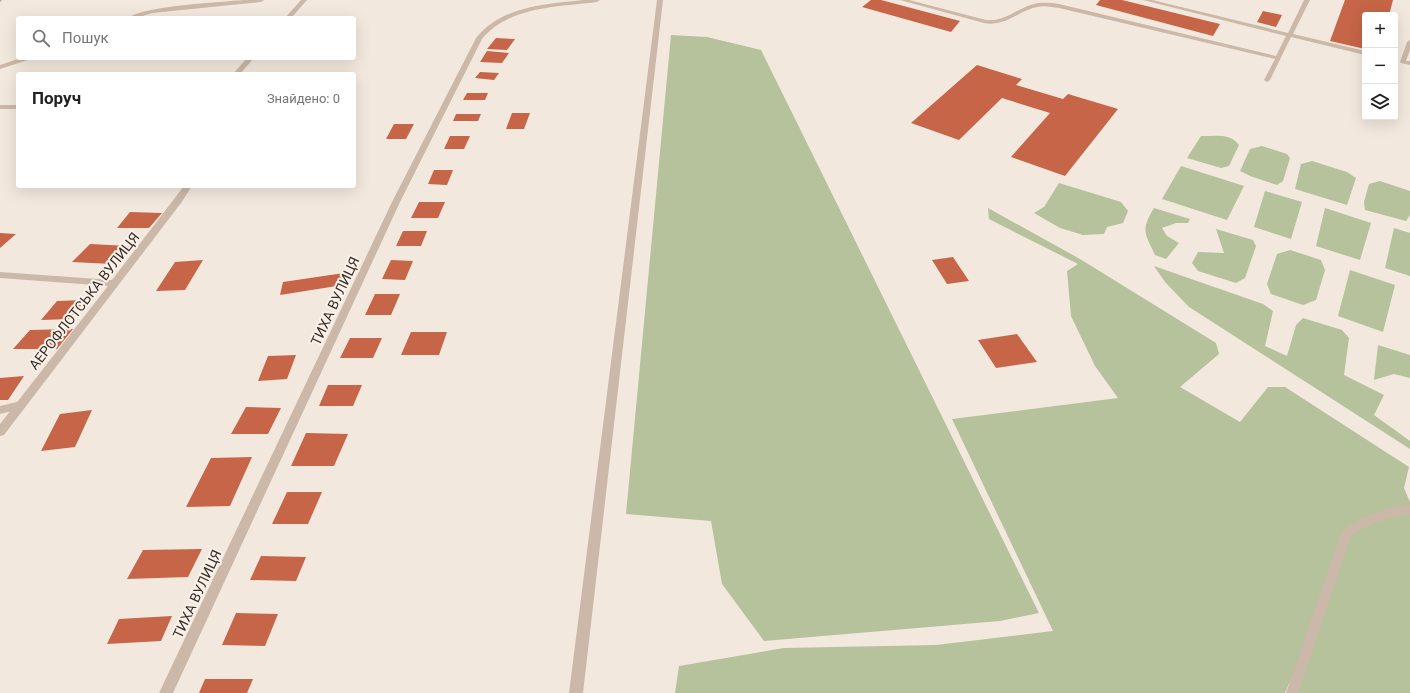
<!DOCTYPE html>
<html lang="uk">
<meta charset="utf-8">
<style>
:root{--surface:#fff;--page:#f2f2f2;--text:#222;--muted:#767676;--line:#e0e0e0}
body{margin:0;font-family:Roboto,sans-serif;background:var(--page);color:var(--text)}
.controls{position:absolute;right:12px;top:12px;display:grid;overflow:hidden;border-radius:4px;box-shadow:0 4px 16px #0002}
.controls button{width:36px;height:36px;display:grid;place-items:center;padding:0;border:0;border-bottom:1px solid var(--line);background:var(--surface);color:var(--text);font:20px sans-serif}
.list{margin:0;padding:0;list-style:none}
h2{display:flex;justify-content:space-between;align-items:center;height:52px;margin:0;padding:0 16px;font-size:17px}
h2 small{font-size:13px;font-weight:400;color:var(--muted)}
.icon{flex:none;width:22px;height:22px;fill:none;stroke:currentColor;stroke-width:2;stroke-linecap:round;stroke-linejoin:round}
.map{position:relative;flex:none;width:1410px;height:693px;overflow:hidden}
.search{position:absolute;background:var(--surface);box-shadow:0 4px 16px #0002;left:16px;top:16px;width:340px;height:44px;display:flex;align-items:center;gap:10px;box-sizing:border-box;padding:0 14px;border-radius:4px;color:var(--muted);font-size:15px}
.panel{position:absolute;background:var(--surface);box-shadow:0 4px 16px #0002;left:16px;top:72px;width:340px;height:116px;border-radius:4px}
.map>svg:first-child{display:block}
.green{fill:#b5c29c}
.building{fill:#c66547}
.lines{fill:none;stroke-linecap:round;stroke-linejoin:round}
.path{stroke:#b7a293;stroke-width:1.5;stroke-dasharray:1.5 1.5;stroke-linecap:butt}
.service{fill:#cbb8a8;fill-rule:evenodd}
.minor{fill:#cbb8a8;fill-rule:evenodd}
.labels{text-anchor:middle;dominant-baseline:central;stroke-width:4;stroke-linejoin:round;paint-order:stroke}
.street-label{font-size:14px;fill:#382d29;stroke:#faf2e9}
</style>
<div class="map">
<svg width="1410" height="693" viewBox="0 0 1410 693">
<rect width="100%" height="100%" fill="#f2e8dd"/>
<path class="green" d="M671 35 707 37 761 50 1039 613 1000 621 764 641 722 584 711 521 626 514Z
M1201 136C1215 136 1231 133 1239 145L1229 166 1221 168 1187 158Z
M1262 146 1287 154 1290 158 1283 181 1277 185 1250 176 1240 171 1250 149Z
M1312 161 1347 172 1356 178 1347 205 1295 189 1301 164Z
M1181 166 1244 186 1227 220 1162 199Z
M1380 181 1410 191V215L1406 221 1365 210 1364 202 1369 184Z
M1059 183 1121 202 1128 211 1123 223 1107 227 1104 234 1083 235 1060 228 1034 213 1044 207Z
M1265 191 1302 202 1291 239 1254 227Z
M988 208 1080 259 1216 343 1219 354 1180 387 1240 422 1268 387H1285L1409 467 1404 488 1410 502V693H1292L1314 627 1285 693H675L679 666 784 648 936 645 1053 631 952 419 1118 398 1095 366 1071 316 1067 271 1078 264 989 219Z
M1154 208 1190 219 1188 223H1176L1162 228 1167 236 1179 243 1166 259 1155 255C1144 232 1141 230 1154 208Z
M1325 208 1371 223 1360 260 1316 246Z
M1394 228 1410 233V276L1385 268Z
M1216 229 1253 240 1256 246 1245 278 1236 283 1198 271 1192 263 1198 252 1224 253Z
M1290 250 1321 260 1325 270 1316 300 1303 305 1271 294 1267 284 1277 254Z
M1154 266 1263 304 1273 311 1265 346 1287 356 1296 325 1303 318 1342 330 1349 338 1344 375 1384 395 1374 415 1410 441V449L1189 307 1165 282Z
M1350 270 1395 285 1383 332 1338 316Z
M1378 345 1410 355V378L1394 374 1374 380Z"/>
<path class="building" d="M871 0H881L960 21 951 32 862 7Z
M1100 0H1122L1220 24 1213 36 1096 5Z
M1345 0H1393L1389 15H1365V49L1330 41Z
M1263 11 1282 15 1276 27 1257 22Z
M496 38 515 39 507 50 487 49Z
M487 51 509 53 502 63 480 62Z
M977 65 1022 79 1016 85 1063 99 1068 94 1118 109 1065 176 1011 157 1050 113 1002 98 959 140 911 123Z
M480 72 499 73 494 80 475 78Z
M467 93H488L485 100H463Z
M512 113H530L524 129H506Z
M456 114H481L478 121H453Z
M394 124H414L406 139H386Z
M450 136H470L464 149H444Z
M434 170H453L447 185 428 184Z
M419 202H445L438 218H411Z
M130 212 162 213 149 228H117Z
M403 231H427L421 246H396Z
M0 233 16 234 0 248Z
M90 244 129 246 113 264 72 262Z
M953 257 969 281 947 284 932 260Z
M203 260 185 290 156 291 175 262Z
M391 260 413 261 405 280 382 279Z
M344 273 343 285 280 295 283 282Z
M375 294H400L391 315H365Z
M85 300 70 319 41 320 57 301Z
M73 329 57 349H13L30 330Z
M411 332H447L439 355H401Z
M1017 334 1037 362 996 368 978 340Z
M350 338H382L373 358H340Z
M296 355 287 379 258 381 268 356Z
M24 376 8 400H0V378Z
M328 385H362L353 406H319Z
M246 407 281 408 268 434H231Z
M92 410 75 447 41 451 60 414Z
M306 433 348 434 334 466H291Z
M252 457 230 506 186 507 211 458Z
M287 492H322L308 524H272Z
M202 549 188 577 127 579 143 550Z
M261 556 306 557 296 581 250 580Z
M236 613 278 614 265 646 222 645Z
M172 616 161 641 107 644 119 619Z
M205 679H253L247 693H199Z"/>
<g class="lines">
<path class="path" d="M0 1 3 0"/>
<path class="service" d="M900 0H909L986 20C1006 22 1015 9 1034 4 1042 2 1051 3 1059 4L1276 56 1286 36 1143 0H1152L1288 33 1304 0H1310L1293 34 1365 51V55L1291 37 1270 80 1267 82 1264 80 1275 59 1059 8C1052 7 1044 5 1037 7 1017 11 1007 27 984 23Z
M1410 40V50L1406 61H1410V65L1401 63 1400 62 1407 42Z
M21 401 24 402 26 405 24 408 0 414V406Z
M1410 505V515C1387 516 1369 524 1351 536L1298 693H1286L1342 530C1363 516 1385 507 1410 505Z"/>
<path class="minor" d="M244 0H264L261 2 152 13 136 18H129C142 6 222 2 244 0Z
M301 0H307L291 18H285Z
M584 0H600L597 2C558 7 509 6 482 39L400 202 173 693H159L392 202 476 38C501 6 546 4 584 0Z
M657 0H663L583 693H569Z
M21 58H34L0 69V65Z
M247 58H254L240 74H233Z
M0 105H18V109H0Z
M184 186H192L181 203 4 435 0 436V424L108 286 0 278V272L112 280Z"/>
</g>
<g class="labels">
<g class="street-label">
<text transform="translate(84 301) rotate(-52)">АЕРОФЛОТСЬКА ВУЛИЦЯ</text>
<text transform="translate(335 301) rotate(-65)">ТИХА ВУЛИЦЯ</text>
<text transform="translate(197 594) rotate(-65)">ТИХА ВУЛИЦЯ</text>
</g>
</g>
</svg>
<div class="controls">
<button>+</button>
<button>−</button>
<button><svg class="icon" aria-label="layers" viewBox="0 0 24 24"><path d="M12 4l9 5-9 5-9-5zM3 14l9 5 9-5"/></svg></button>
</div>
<div class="search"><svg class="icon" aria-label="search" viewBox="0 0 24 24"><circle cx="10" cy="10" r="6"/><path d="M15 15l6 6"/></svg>Пошук</div>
<section class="panel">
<h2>Поруч<small>Знайдено: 0</small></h2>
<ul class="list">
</ul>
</section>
</div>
